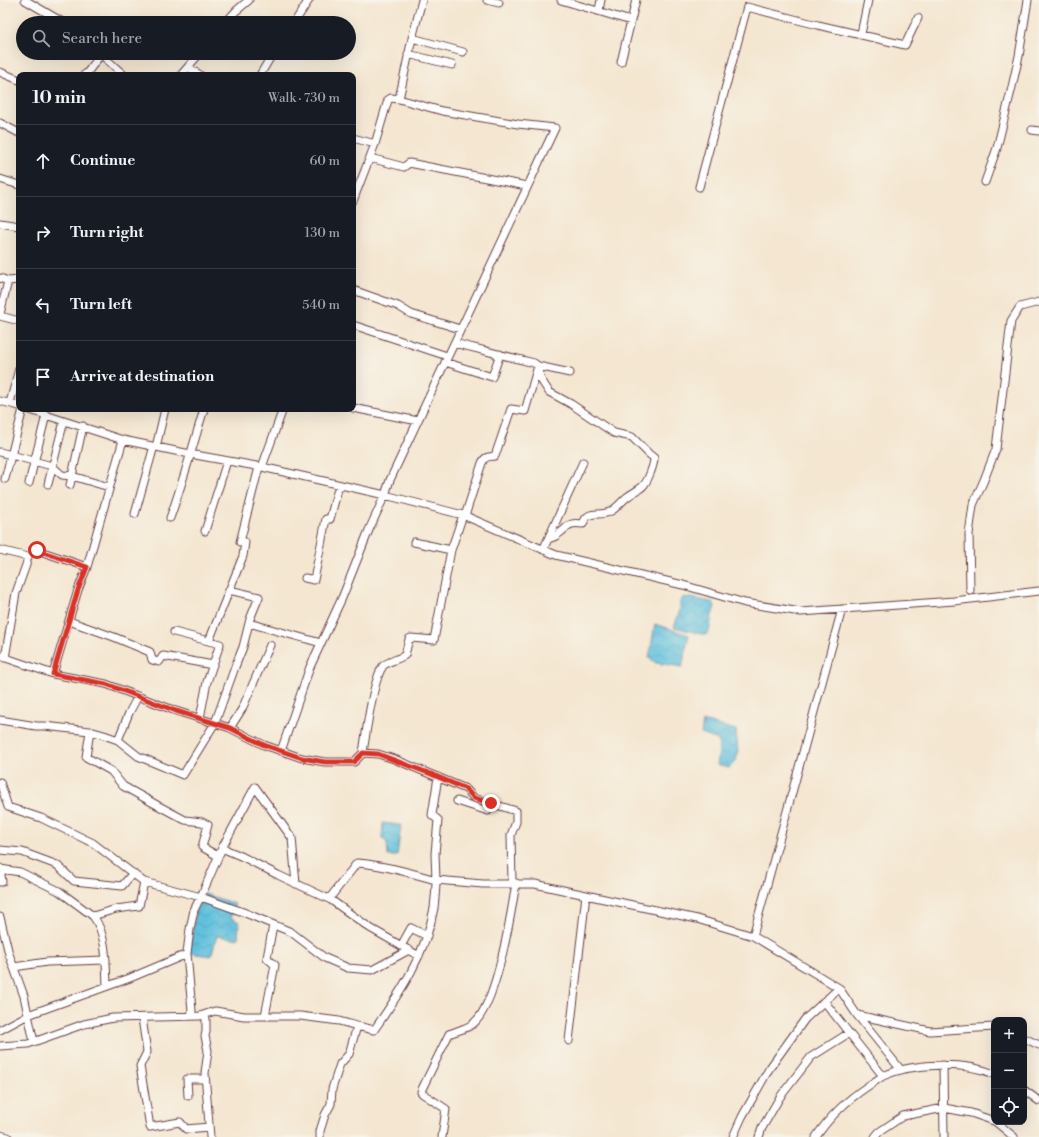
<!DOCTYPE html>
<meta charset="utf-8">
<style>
:root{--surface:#171b24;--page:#242831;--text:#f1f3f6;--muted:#9ea1a6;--line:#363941}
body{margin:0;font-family:"Libre Bodoni",serif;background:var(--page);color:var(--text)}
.controls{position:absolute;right:12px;bottom:12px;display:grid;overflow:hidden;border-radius:8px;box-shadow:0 4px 16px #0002}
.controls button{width:36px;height:36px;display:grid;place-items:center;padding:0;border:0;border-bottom:1px solid var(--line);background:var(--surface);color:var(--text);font:20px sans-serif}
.stop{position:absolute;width:12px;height:12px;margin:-9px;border:3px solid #d93025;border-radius:50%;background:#fff}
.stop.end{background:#d93025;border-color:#fff;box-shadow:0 1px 4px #0008}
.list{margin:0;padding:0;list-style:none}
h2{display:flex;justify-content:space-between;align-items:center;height:52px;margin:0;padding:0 16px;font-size:17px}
h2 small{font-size:13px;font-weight:400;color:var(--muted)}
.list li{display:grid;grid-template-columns:26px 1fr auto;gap:12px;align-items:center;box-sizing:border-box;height:72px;padding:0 16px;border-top:1px solid var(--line)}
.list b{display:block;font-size:15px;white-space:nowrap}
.list em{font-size:13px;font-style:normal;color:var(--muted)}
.icon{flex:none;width:22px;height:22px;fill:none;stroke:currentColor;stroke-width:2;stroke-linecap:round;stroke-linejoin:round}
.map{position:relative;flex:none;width:1039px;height:1137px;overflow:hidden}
.search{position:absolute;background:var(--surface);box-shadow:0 4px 16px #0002;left:16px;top:16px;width:340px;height:44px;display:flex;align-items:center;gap:10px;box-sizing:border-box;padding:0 14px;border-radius:22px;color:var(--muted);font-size:15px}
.panel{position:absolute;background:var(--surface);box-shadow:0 4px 16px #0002;left:16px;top:72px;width:340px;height:340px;border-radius:8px}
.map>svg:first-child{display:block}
.water{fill:url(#water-waves);stroke:#557084}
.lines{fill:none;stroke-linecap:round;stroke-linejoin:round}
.minor-casing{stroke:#643d44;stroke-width:9}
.minor{stroke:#fff;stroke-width:7}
.route{stroke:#d93025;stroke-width:5}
</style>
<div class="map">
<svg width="1039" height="1137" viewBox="0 0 1039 1137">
<defs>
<pattern id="water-waves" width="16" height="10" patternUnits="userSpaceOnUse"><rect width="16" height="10" fill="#60c1de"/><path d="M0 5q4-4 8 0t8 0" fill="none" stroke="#55a5bf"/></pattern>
</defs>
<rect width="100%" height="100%" fill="#f7f3e8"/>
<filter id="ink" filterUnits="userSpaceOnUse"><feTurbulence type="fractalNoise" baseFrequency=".025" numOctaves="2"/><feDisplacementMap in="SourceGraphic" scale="8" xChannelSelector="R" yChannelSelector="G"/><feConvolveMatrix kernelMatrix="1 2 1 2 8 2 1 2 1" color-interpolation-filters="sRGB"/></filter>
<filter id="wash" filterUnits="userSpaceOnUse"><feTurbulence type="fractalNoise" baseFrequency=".012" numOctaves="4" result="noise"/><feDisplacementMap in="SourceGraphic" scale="16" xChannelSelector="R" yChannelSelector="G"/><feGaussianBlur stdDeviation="0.9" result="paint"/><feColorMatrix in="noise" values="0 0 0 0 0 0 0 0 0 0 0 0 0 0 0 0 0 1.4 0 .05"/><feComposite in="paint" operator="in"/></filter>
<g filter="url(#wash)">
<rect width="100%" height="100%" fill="#f4e6d0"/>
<path class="water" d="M684 597 713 602 715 607 712 615 709 632 705 635 674 627 680 610V601Z
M655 624 689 635 682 667 656 663 649 658Z
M703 721 736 730 738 752 736 761 729 768 717 765 719 751 718 740 701 734Z
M383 823 401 825 397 856H388L387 843 382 838Z
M205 894 235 904 231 918 239 922 238 939 217 936 211 956 189 953 196 910Z"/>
</g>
<g filter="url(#ink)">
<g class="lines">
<defs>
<path id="minor" d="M25 0 64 23
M487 0 499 3
M561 0 631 21
M599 10 601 0
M225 23 236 11 249 0
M294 23 309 0
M861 34 868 0
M412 38 463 52
M103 53 105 58 124 75
M408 54 452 65
M621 62 636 0
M188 67 200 75
M0 72 19 80
M84 75 87 73 102 53
M181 75 200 53
M260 75 273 53
M0 123 19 133
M1032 130 1039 131
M353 138 375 144
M370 158 404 167 409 163 527 186
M0 179 19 185
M985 182 997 148 1012 87 1019 56 1028 0
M699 187 747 7 818 25 905 45 918 18
M353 201 375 144 388 100 391 98 399 99 411 43 422 0
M0 223 19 226
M0 278 8 281 0 314
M8 281 19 280
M353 290 398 306 411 314 460 329
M0 316 19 321
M353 325 447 356
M454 343 534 363 538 366 525 411 511 409 495 456C488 457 485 456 482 463L465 516
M445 362 492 377 500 354
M0 401 19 406
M10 403 19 369
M353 408 418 421
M27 409 123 440 190 454 262 467 385 495 463 515 556 555 683 585 745 603 801 612 954 601 1039 591
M123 440 87 567 78 590 53 674 106 684 176 711 230 728 264 745 302 758 325 762H354L363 753 378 754 394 759 466 789 474 798 516 811V822L511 835 512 883
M156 447 165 409
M0 452 52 466 62 475 72 476 109 487
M262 467 283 409
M5 479 23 409
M29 483 46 415
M48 484 64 421
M70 485 83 426
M135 514 154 446
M170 518C183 482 193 445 204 409
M205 531 227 461
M548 539C551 538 555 537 557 535 570 527 565 522 583 524 588 508 600 518 611 511 617 508 622 501 627 497 632 493 639 490 643 486 648 481 654 465 654 458L649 454 632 437 614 433 571 404 549 392 540 378 538 366 570 373
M414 542 451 550
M0 550 28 557 26 565 16 593 5 658
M37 550 87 567
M543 550 583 462
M305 578 314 580 326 519H330L339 485
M970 590 969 534 973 505 984 480 996 449 1011 321 1020 307 1039 302
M69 621 114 637 150 652 152 660 159 662 163 656 213 665
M249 623 321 643
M174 632 220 644 207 682 200 718
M209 641 243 556 245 542H240L259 467
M0 656 53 674
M0 720 36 726H44L90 731 104 735 118 740 138 756 183 775 215 723 235 667 243 647 250 619 259 597 229 590
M230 728 242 709 270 645
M90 731 86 757 111 771 123 786 157 805 185 820 202 822 208 825 202 847 218 856
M118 740 129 713 138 696
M281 751 310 667 342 598 369 530 385 495 390 480 555 128 518 124 442 111 399 99
M363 753C366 733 373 679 383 666 386 662 400 659 405 655L409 639 411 638 434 640 451 550 463 515
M0 782 8 807 41 818 93 843 144 882 201 897 243 912 291 932 325 958 348 968 372 970 409 950
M457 801 488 811 491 803
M222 848 255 787 292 838 296 884
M0 850 22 852 57 865 74 881 122 886 133 873
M0 868 2 882H0
M0 869 20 872 59 891 93 916 116 909 139 906 144 882
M329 899 357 863C384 865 411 873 436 880L435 854 438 820 432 815 438 777
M93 916C107 934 106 964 107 986
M0 917 9 954 24 996 34 1042
M753 936 842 609
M401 946 411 928 427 936
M14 967 47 962 106 960
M824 1001 849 1033
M204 1015 206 1019V1032L205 1036 208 1051 205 1073 210 1137
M857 1015 901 1070
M191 1016 192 1011 187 953 190 929 194 910 203 892 222 848 243 857 278 875 331 900 370 928 419 956
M265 1016 275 965 267 958 273 925
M142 1018 147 1052 140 1066 150 1127 180 1122 186 1129 209 1127
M357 1026 374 1030C400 993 426 954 434 908 435 899 436 890 436 880L483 884H535L697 919 753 936 839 988 857 1015 930 1031 994 1027
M0 1030 28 1015 130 978 187 954
M1024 1038 1039 1045
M569 1041 586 895
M0 1046 28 1044 84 1024 113 1018 200 1016 215 1011 244 1016H300L339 1021 357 1026 349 1054 340 1064 332 1089 331 1104 325 1115 320 1131V1137
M943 1065 944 1137
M1024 1090 1039 1101
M188 1096 187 1079H204
M996 1122 1014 1137
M0 1135 8 1137
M442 1137 446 1109 423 1094 421 1092 422 1089 449 1034C456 1031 469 1028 474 1023 497 1003 511 915 516 883
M733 1137 742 1117 769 1069 805 1019 839 988
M759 1137 762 1128 780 1097 811 1057 849 1033 883 1076
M816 1137C830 1116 847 1100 868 1086 873 1083 878 1079 883 1076 912 1063 965 1061 994 1074
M875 1137 879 1132 903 1116 944 1108 971 1113 994 1121"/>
</defs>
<use href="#minor" class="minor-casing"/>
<use href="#minor" class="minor"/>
</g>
</g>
<g class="lines" filter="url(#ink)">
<path class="route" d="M37 550 87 567 78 590 53 674 106 684 176 711 230 728 264 745 302 758 325 762H354L363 753 378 754 431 774 466 789 474 798 491 803"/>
</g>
</svg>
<div class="controls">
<button>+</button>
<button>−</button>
<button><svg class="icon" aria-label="locate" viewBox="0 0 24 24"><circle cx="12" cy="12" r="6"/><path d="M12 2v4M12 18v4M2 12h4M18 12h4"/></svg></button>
</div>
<div class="stop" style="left:37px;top:550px"></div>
<div class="stop end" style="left:491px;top:803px"></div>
<div class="search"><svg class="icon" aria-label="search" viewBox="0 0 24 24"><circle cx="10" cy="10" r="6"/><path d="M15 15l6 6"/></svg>Search here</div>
<section class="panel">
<h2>10 min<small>Walk · 730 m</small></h2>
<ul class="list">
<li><svg class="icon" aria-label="ahead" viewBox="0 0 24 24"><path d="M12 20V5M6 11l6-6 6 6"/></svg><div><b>Continue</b></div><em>60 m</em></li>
<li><svg class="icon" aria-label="right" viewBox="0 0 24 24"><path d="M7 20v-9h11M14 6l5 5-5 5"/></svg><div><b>Turn right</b></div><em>130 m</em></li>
<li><svg class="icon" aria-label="left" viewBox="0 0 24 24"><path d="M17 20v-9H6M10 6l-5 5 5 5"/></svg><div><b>Turn left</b></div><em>540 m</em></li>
<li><svg class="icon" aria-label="arrive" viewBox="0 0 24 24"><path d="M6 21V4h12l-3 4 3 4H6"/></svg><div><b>Arrive at destination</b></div></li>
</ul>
</section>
</div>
